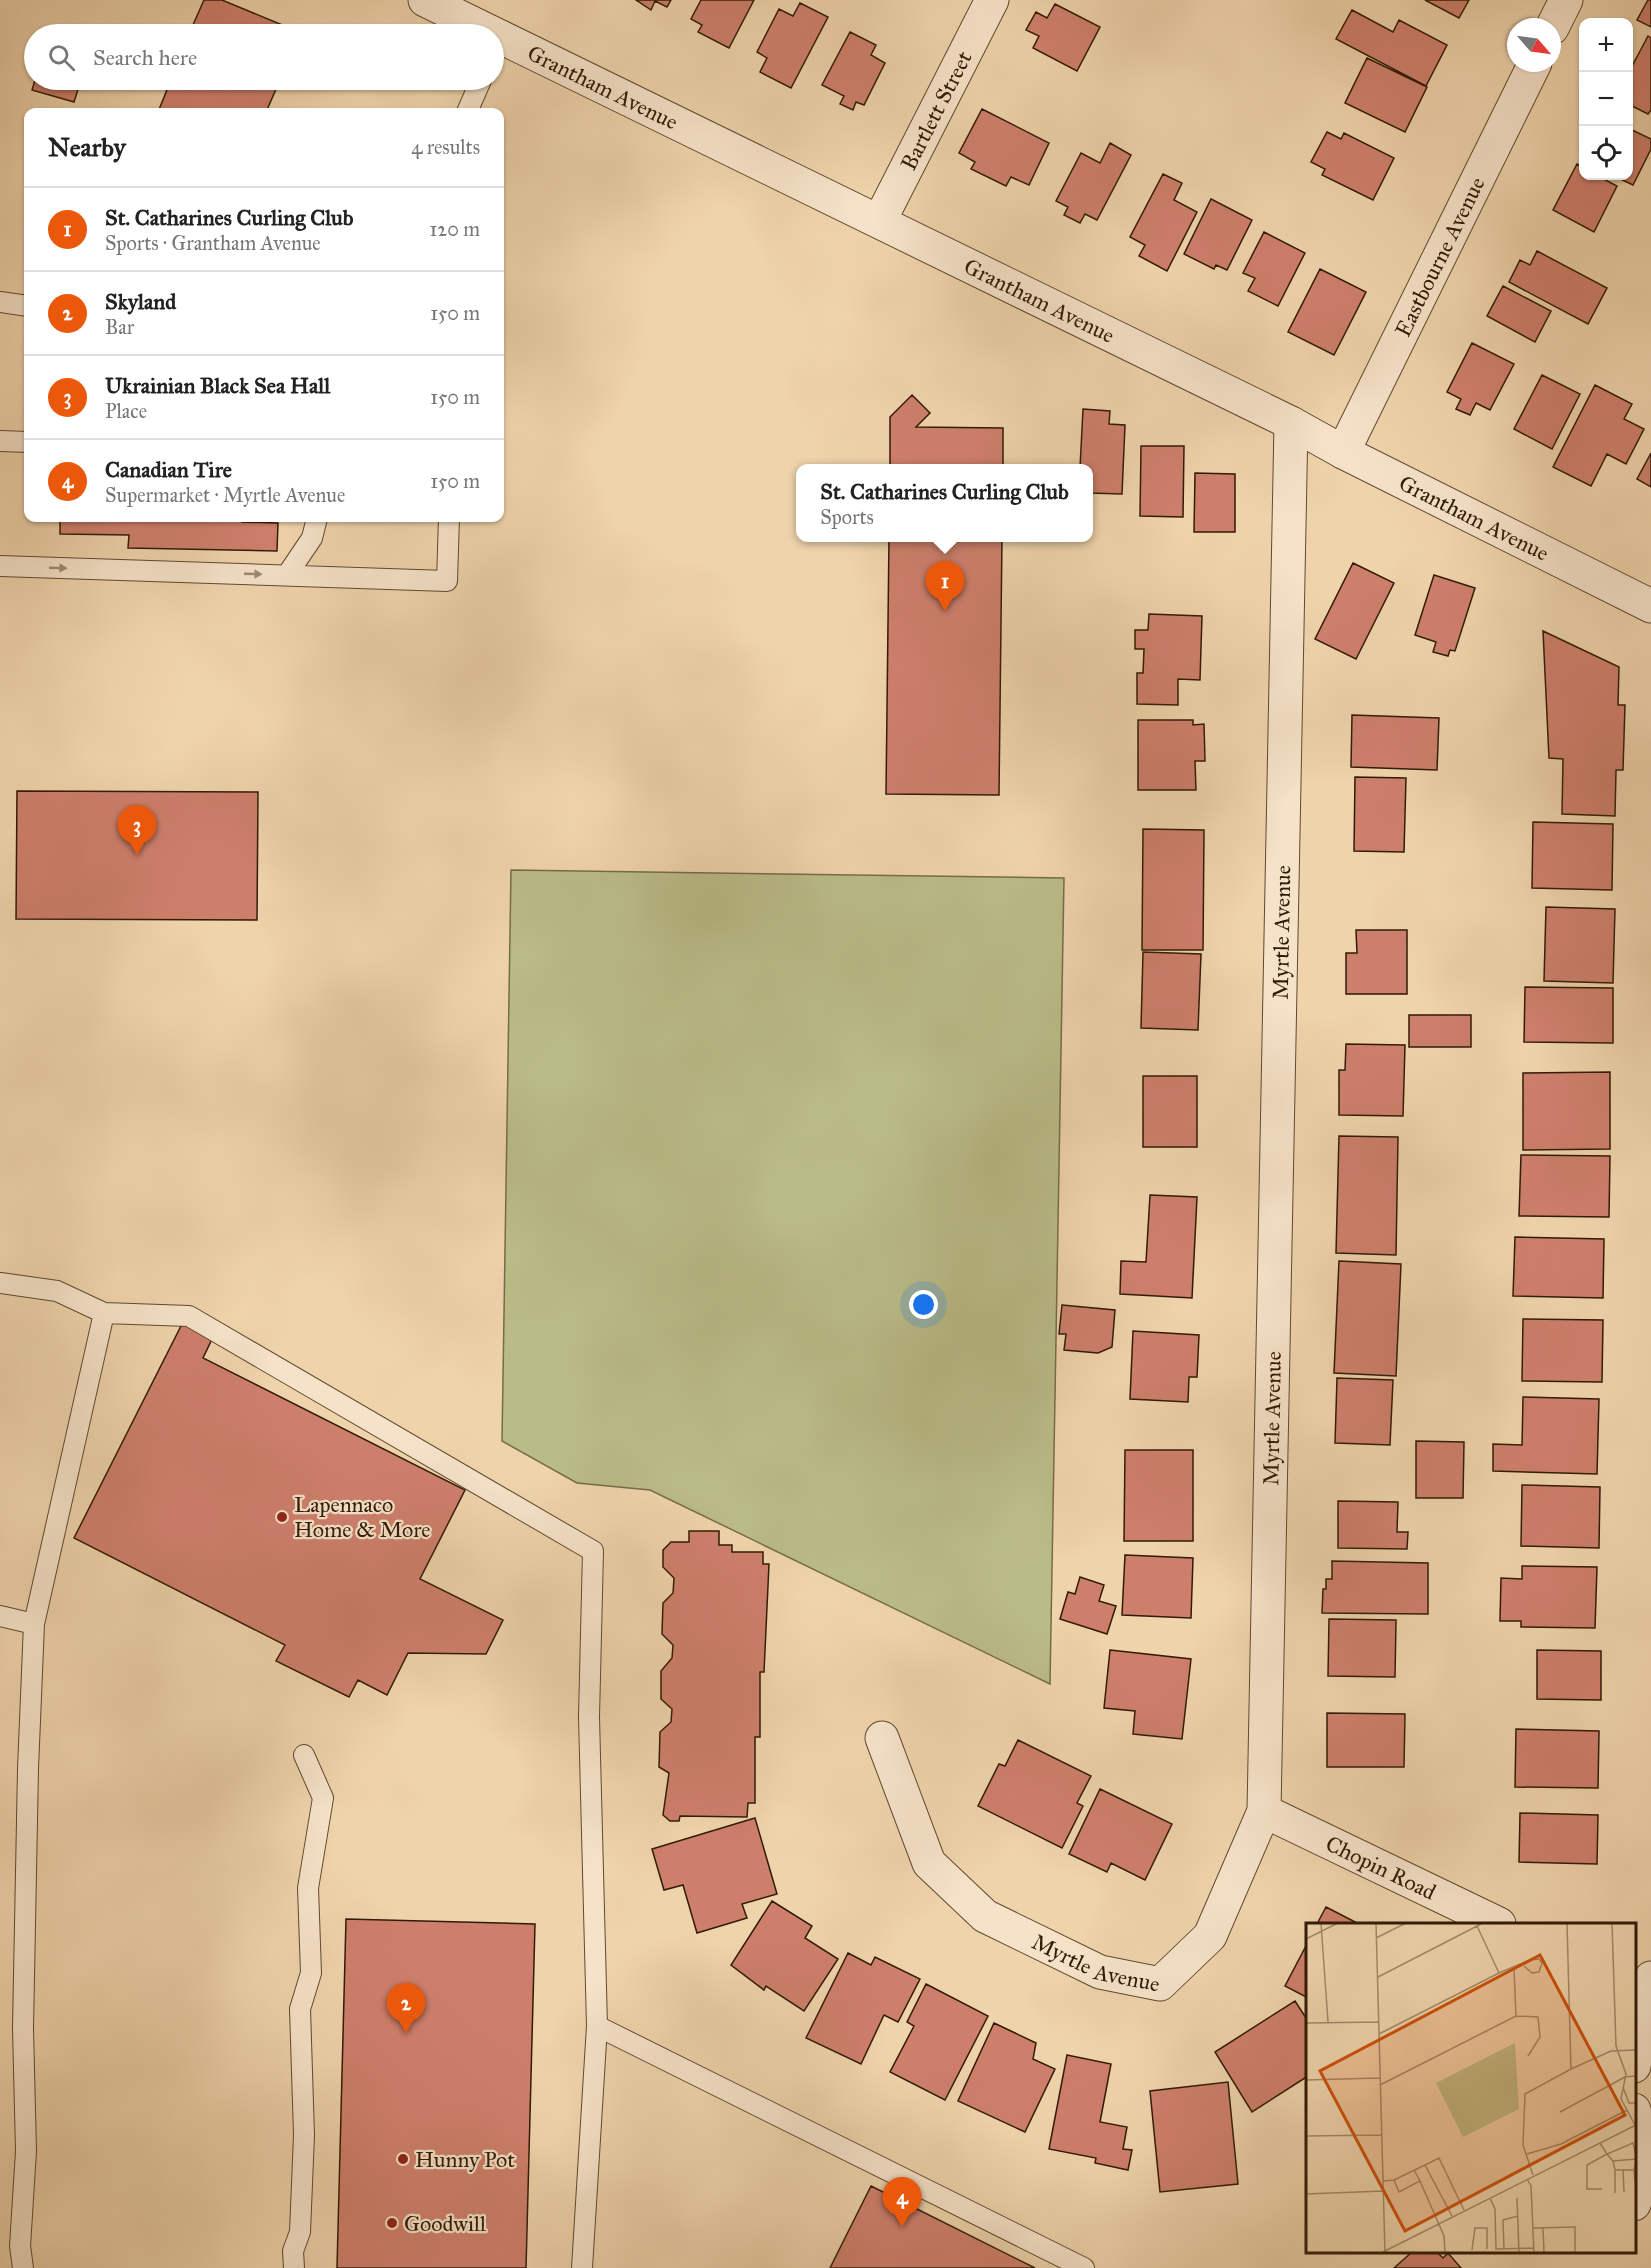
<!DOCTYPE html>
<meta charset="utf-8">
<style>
:root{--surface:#fff;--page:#f6f6f6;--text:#222;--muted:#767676;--line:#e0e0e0;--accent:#ea580c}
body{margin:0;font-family:"IM FELL Great Primer",serif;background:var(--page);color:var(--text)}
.controls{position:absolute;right:18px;top:18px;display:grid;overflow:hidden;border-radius:12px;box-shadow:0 2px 4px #0004}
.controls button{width:54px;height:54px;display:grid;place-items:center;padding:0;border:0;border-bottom:2px solid var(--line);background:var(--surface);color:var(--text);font:30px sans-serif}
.compass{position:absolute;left:1507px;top:18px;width:54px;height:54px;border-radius:50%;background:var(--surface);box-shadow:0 2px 4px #0004;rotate:118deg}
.you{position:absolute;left:924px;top:1305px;width:21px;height:21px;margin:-15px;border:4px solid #fff;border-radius:50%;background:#1a73e8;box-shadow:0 0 0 9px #1a73e833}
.badge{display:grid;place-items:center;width:39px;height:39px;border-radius:50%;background:var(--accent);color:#fff;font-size:20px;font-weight:700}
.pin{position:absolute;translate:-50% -50px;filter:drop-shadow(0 2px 3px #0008)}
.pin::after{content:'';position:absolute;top:32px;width:21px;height:18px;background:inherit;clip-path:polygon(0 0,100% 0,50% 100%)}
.popup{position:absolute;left:796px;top:464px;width:297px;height:78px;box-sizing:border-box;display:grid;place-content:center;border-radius:12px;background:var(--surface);filter:drop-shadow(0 2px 4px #0005);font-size:20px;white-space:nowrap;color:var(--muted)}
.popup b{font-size:22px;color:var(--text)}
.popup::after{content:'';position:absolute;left:50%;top:100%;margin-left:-12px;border:12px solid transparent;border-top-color:var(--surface)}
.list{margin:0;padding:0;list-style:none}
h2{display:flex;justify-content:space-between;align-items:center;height:78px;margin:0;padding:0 24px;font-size:26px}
h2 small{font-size:20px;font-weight:400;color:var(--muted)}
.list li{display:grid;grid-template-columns:39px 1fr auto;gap:18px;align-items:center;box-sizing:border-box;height:84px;padding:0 24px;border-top:2px solid var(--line)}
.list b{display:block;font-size:22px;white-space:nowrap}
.list p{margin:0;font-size:20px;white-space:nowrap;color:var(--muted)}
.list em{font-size:20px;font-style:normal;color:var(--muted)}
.icon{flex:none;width:33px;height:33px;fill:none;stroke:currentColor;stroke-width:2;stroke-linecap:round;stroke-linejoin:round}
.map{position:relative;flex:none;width:1651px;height:2268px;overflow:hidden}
.search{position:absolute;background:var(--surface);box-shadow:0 2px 4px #0004;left:24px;top:24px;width:480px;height:66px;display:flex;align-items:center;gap:15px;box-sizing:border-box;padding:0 21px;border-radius:33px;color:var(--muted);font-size:22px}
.panel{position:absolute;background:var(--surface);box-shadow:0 2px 4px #0004;left:24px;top:108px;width:480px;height:414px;border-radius:12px}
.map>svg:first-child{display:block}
.green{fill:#babc88;stroke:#766c47;stroke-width:1.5}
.building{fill:#ce7f6c;stroke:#311b06;stroke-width:1.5}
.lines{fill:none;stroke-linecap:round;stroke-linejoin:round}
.service-casing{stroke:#60492f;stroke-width:22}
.minor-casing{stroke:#60492f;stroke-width:35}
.tertiary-casing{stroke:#60492f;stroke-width:35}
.service{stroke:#f5e2c8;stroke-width:20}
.minor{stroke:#f5e2c8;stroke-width:33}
.tertiary{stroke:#f5e2c8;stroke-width:33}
.oneway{fill:#9d8871}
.poi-dot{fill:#8f2418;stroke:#f5e2c8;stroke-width:2}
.labels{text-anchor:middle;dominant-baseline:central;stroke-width:4.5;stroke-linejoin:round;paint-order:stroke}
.street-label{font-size:22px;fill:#311b06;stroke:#f5e2c8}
.poi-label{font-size:22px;fill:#311b06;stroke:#f5e2c8;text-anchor:start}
.inset-road{fill:none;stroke:#a38969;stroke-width:1.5}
.view{fill:#cd500b;fill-opacity:0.15;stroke:#cd500b;stroke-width:3}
.inset-edge{fill:none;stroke:#311b06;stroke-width:3}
</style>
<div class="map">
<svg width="1651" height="2268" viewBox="0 0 1651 2268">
<rect width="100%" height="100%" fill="#efd3ab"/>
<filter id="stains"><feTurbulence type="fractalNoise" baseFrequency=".00333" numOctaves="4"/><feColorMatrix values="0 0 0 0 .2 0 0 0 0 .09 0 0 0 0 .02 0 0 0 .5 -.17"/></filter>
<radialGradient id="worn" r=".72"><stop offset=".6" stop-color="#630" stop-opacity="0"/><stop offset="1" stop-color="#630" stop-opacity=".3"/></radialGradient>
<path class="green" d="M511 870 1064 878 1050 1684 650 1490 577 1483 502 1441Z"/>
<path class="building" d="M204 0H222L299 32 298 34H189Z
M636 0H671L667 7 655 1 651 10Z
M701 0H754L729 48 698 32 702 25 691 19Z
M1425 0H1469L1459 18Z
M1648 0H1651V27L1637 20Z
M800 3 828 17 791 88 760 72 767 58 757 52 779 9 793 16Z
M1055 4 1100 27 1077 71 1033 48 1039 36 1026 30 1036 12 1047 18Z
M1352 10 1393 32 1399 20 1447 45 1426 86 1336 39Z
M51 28 75 34H49Z
M850 32 876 45 871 55 885 63 864 105 856 102 853 110 840 104 844 96 822 85Z
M1648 36 1651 38V110L1648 114 1628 104V67L1631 68Z
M1367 58 1427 87 1405 132 1345 103Z
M35 80H81L74 102 32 90Z
M171 80H280L266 112H158Z
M982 109 1049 143 1029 185 1011 177 1006 186 971 169 975 162 959 153Z
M1628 128 1651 139V149L1633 185 1614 176H1628Z
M1327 132 1341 139 1344 133 1394 158 1373 200 1322 175 1325 169 1311 162Z
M1110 143 1131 155 1097 220 1085 214 1080 223 1064 215 1068 207 1056 201 1081 153 1100 163Z
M1577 164 1584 168V176H1598L1617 186 1594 232 1553 210Z
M1163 174 1182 183 1174 200 1197 212 1167 271 1139 256 1145 245 1130 237Z
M1211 199 1252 220 1227 270 1216 265 1214 269 1184 254Z
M1264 232 1305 253 1278 306 1248 291 1255 278 1243 273Z
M1537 251 1607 288 1588 324 1509 282 1520 260 1530 265Z
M1320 269 1366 292 1334 355 1288 332Z
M1503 286 1551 311 1535 342 1487 316Z
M1472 343 1514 364 1490 410 1476 403 1470 415 1456 409 1461 399 1447 392Z
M1542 375 1580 394 1552 449 1514 429Z
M1595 385 1632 404 1624 419 1644 429 1626 464 1607 454 1591 486 1553 467Z
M912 395 930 413 916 427 1003 428V468H890V417Z
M1083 409 1110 411 1109 424 1125 425 1122 494 1089 493V468H1080Z
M1141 446H1184L1183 517 1140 516Z
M1651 453V487L1637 479Z
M1195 473 1235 474V532H1194Z
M60 518H242V522L278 523 277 551 128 548 129 535 60 534Z
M889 538H1002L999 795 886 794Z
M1353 563 1394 583 1356 659 1315 639Z
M1434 575 1475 588 1455 651 1450 650 1448 656 1433 652 1436 642 1415 635Z
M1149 614 1202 616 1200 680 1178 679V705L1137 704V673H1143L1144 649H1135V630H1148Z
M1543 631 1619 667 1618 705H1625L1623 770H1616L1615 816 1562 814 1563 759 1549 758Z
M1352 715 1439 718 1437 770 1351 767Z
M1138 720H1193V725L1204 724 1205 761H1195L1196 790H1138Z
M1355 777 1406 778 1404 852 1354 851Z
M17 791 258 792 257 920 16 919Z
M1533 822 1613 824 1612 890 1532 888Z
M1143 829 1204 830 1203 950H1142Z
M1546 907 1615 909 1613 983 1544 981Z
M1356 930H1407V994H1346V953H1357Z
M1143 952 1201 954 1198 1030 1141 1028Z
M1525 987 1613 988V1043L1524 1042Z
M1409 1015H1471V1047H1409Z
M1346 1044 1405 1045 1403 1116 1339 1115V1070H1345Z
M1610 1072V1149L1523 1150V1073Z
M1143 1076H1197V1147H1143Z
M1339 1136 1398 1137 1396 1255 1336 1253Z
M1521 1155 1610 1156 1609 1217 1519 1216Z
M1150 1195 1197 1197 1192 1298 1120 1294 1121 1261 1146 1262Z
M1515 1237 1604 1239 1603 1298 1513 1296Z
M1339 1261 1401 1264 1396 1376 1334 1373Z
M1062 1305 1115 1310 1112 1347 1098 1353 1064 1350 1066 1334H1059Z
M1523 1319 1603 1320 1602 1382 1522 1381Z
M183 1322 213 1337 203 1358 465 1490 420 1579 503 1620 486 1654 408 1653 387 1695 358 1680 349 1697 276 1661 285 1645 74 1538Z
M1133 1331 1199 1335 1197 1377H1189L1188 1402 1130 1399Z
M1337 1378 1393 1380 1390 1445 1335 1443Z
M1523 1397 1599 1399 1597 1474 1493 1471V1444L1522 1445Z
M1416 1441 1464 1442 1463 1498H1416Z
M1125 1450H1193V1541H1124Z
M1522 1485 1600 1487 1599 1548 1521 1546Z
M1338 1501 1398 1502 1397 1532H1408L1407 1549 1338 1548Z
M689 1531H719V1545H732V1552H763V1564H769L764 1672H760V1737H755V1803H748L747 1817 680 1816 679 1821H670L663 1815 669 1773 659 1767 660 1732 671 1722 672 1709 661 1699V1671L672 1658 673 1645 662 1634 663 1603 673 1593 674 1578 663 1567V1550L671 1542H689Z
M1125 1555 1193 1558 1191 1618 1122 1615Z
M1332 1561 1428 1563V1614L1322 1613 1323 1589H1326V1579H1332Z
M1522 1566 1597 1567 1595 1628 1521 1627V1621H1500L1501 1578 1522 1579Z
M1080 1577 1104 1585 1099 1601 1116 1606 1107 1634 1060 1619 1068 1592 1075 1594Z
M1329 1619 1396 1620 1395 1677 1328 1676Z
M1110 1650 1191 1659 1182 1739 1133 1734 1135 1711 1104 1708Z
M1537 1650 1601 1651V1700L1537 1699Z
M1327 1713 1405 1714 1404 1767H1327Z
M1516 1729 1599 1731 1598 1788 1515 1787Z
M1018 1740 1091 1776 1077 1803 1083 1806 1062 1848 978 1806 999 1764 1005 1766Z
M1100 1789 1172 1824 1145 1880 1111 1863 1107 1872 1069 1854Z
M1520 1813 1598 1815 1597 1864 1519 1862Z
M755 1818 777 1894 742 1904 747 1918 697 1933 683 1885 664 1890 652 1849Z
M772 1901 812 1926 805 1938 838 1959 804 2011 766 1986 764 1990 731 1965Z
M1326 1907 1359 1924H1317Z
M346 1919 535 1924 526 2268H337Z
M1308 1942V1998L1285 1986Z
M848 1953 871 1965 875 1957 920 1979 898 2022 884 2015 861 2064 806 2038Z
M926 1984 988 2016 945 2100 890 2072 914 2026 907 2022Z
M1295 2001 1308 2021V2076L1252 2112 1215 2052Z
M994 2023 1036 2043 1033 2059 1055 2069 1025 2132 958 2101Z
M1067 2055 1111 2064 1100 2122 1127 2127 1123 2149 1132 2150 1128 2170 1095 2163 1096 2158 1049 2149Z
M1228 2082 1238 2184 1160 2192 1150 2091Z
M871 2186 1035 2268H830Z
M1412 2252H1437L1443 2258 1448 2253 1461 2268H1394Z"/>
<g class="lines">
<defs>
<path id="service" d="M467 112 481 80
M0 302 28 306
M0 441 28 442
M0 566 447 581 449 518
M287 575 312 538 317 518
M0 1283 57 1291 104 1313 189 1316 593 1551 589 1717 597 2026
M0 1616 34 1624
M23 2268 20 2246 26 2151 23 2028 28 1769 34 1624 104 1313
M294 2268 293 2251 300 2232 304 2135 300 2009 311 1973 308 1888 323 1798 304 1755
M582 2268 597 2026 1084 2268"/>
<g id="minor">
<path d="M1552 28 1566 0"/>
<path id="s1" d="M880 220 992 0"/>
<path id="s2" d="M1343 452 1535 63"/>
<path id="s3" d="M882 1738 929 1863 985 1916 1100 1972 1160 1984 1210 1936 1264 1811 1291 423"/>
<path id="s4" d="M1264 1811 1499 1924"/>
<path d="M1634 2066 1651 1978"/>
<path d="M1634 2110 1649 2164 1634 2204"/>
</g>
<g id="tertiary">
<path id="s5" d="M425 0 1291 423 1343 452 1651 606"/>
</g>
</defs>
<use href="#service" class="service-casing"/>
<use href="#minor" class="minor-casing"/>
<use href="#tertiary" class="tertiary-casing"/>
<use href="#service" class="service"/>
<use href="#minor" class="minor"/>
<use href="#tertiary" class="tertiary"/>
</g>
<defs><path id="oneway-solid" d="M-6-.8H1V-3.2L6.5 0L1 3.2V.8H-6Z" transform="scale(1.5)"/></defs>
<g class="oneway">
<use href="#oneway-solid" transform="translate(58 568) rotate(2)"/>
<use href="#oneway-solid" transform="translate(253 574) rotate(2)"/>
</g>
<g class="poi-dot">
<circle cx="282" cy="1517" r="6"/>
<circle cx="403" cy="2159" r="6"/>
<circle cx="392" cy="2223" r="6"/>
</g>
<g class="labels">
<g class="street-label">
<text stroke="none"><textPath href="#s5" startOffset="198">Grantham Avenue</textPath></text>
<text stroke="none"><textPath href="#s1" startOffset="123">Bartlett Street</textPath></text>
<text stroke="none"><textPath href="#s2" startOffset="218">Eastbourne Avenue</textPath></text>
<text stroke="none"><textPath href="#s5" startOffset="684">Grantham Avenue</textPath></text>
<text stroke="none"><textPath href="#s5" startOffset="1170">Grantham Avenue</textPath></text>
<text stroke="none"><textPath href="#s3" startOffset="1484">Myrtle Avenue</textPath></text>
<text stroke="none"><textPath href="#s3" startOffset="998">Myrtle Avenue</textPath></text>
<text stroke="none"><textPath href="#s4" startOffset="130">Chopin Road</textPath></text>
<text stroke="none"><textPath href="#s3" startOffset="332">Myrtle Avenue</textPath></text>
</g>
<g class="poi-label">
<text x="294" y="1504">Lapennaco<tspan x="294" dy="25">Home &amp; More</tspan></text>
<text x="415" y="2159">Hunny Pot</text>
<text x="404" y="2223">Goodwill</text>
</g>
</g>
<g transform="translate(1306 1923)">
<rect width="330" height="330" fill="#efd3ab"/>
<path d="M209 120 213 186 157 214 130 160Z" fill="#babc88"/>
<path class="inset-road" d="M15 0 22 99M70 0 79 330M261 0 265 146 305 128 330 127M306 0 310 123 320 151 315 176 329 202M171 3 193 50M70 15 100 0M0 16 32 0M208 46 210 93M72 54 177 0M0 100 73 99M73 111 193 50 224 37 233 36 236 40 233 49 226 50 218 43M0 157 74 155M74 162 210 93 232 94 234 114 222 133M317 164 323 180H330M254 189 319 154 330 153M0 213 76 212M294 220 301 231 281 242V266H296M221 231 255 221 321 187M330 232 327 220 301 231 307 238 330 236M307 238 309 247H328L330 239M309 247V270M317 247 318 269M328 247 330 268M227 252 217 222 219 171 265 146M221 256 225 263 228 330M88 257 93 269 114 258 108 247M77 258 88 257 119 242M114 258 138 313 139 330M0 271 78 268M184 275 189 286 190 326 228 325M211 275 213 330M146 293 119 242 133 235 158 287M227 305 269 304V330M237 305 238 330M198 326 197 297 212 293M166 327 169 305H181V326M75 330 330 202"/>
<path class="view" d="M234 32 319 192 99 308 14 148Z"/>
<rect width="330" height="330" class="inset-edge"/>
</g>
<rect width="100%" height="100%" filter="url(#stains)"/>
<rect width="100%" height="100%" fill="url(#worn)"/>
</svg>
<div class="controls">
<button>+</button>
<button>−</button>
<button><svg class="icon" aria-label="locate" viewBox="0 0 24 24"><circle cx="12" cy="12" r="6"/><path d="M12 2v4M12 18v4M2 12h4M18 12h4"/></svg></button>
</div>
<svg class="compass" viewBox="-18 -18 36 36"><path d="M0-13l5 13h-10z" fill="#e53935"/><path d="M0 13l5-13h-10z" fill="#767676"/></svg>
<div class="you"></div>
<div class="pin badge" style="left:945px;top:611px">1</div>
<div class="popup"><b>St. Catharines Curling Club</b>Sports</div>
<div class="pin badge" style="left:406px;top:2033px">2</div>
<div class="pin badge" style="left:137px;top:855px">3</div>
<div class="pin badge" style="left:902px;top:2227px">4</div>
<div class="search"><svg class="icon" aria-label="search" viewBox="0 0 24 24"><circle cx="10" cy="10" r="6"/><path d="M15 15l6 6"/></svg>Search here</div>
<section class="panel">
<h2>Nearby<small>4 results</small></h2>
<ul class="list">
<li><span class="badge">1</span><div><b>St. Catharines Curling Club</b><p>Sports · Grantham Avenue</p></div><em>120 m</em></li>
<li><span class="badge">2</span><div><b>Skyland</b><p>Bar</p></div><em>150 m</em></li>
<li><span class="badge">3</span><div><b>Ukrainian Black Sea Hall</b><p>Place</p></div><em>150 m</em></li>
<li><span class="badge">4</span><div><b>Canadian Tire</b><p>Supermarket · Myrtle Avenue</p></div><em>150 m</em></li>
</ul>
</section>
</div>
